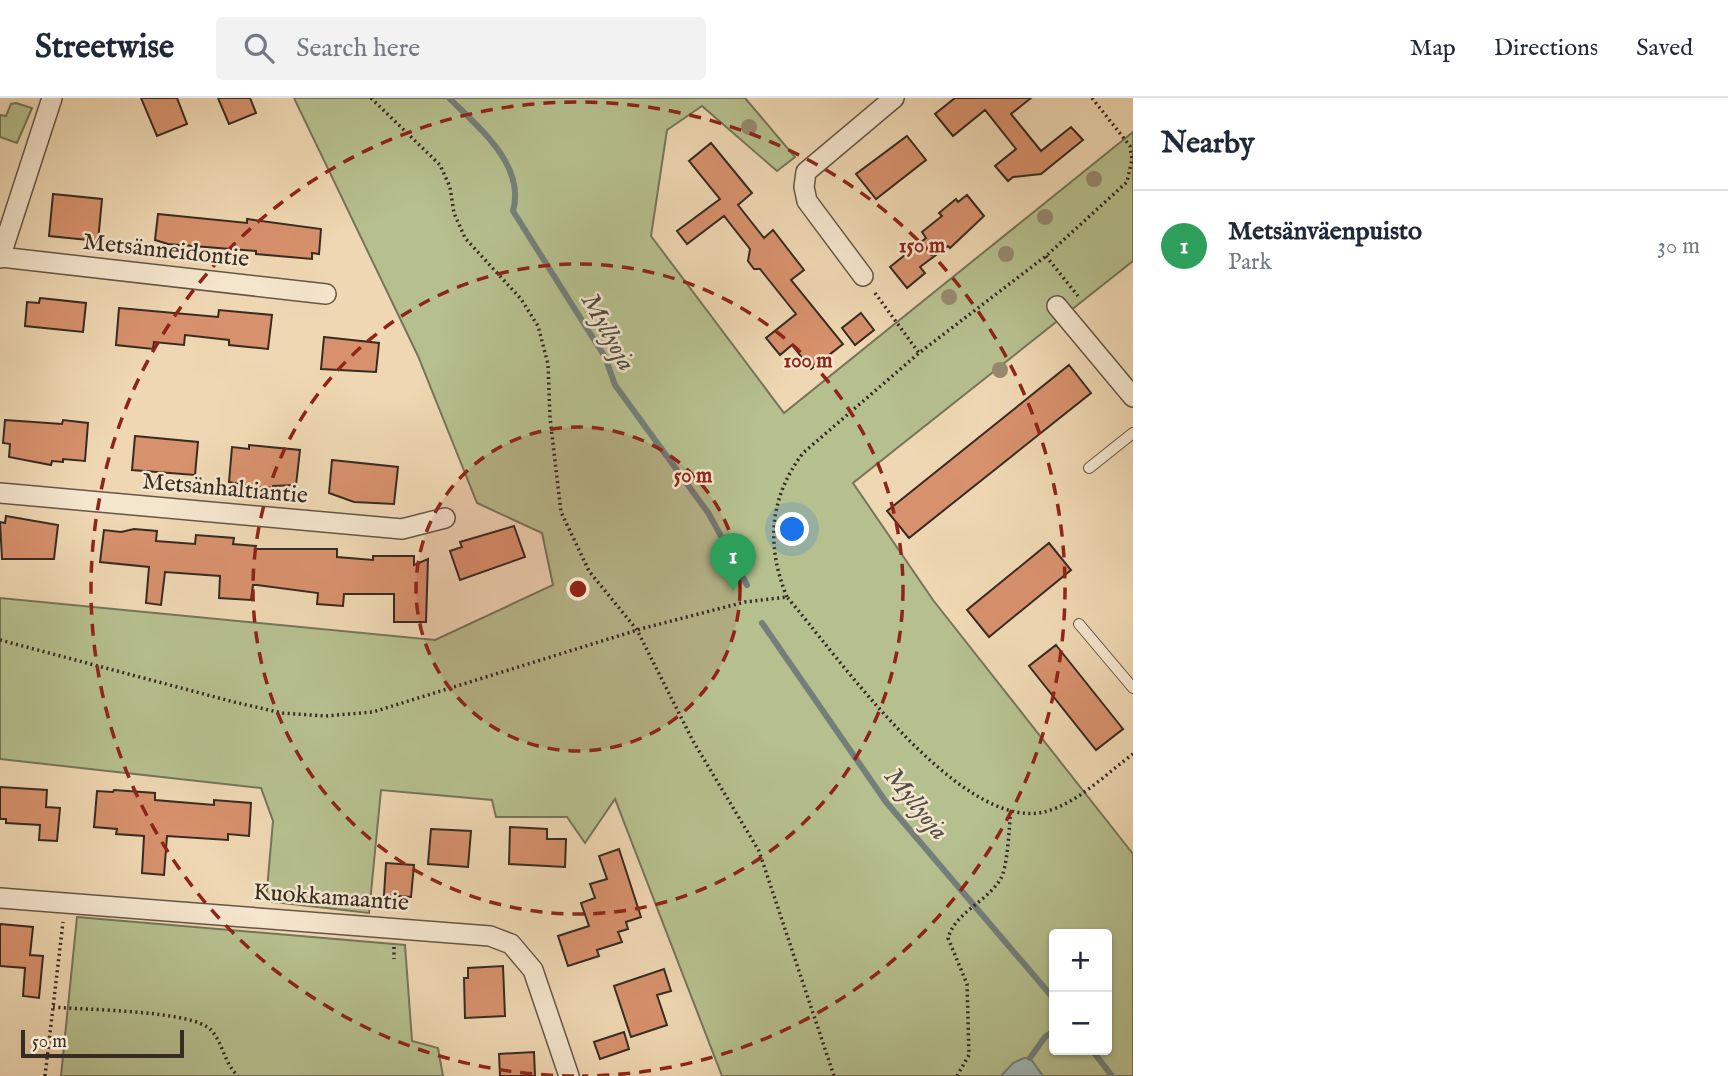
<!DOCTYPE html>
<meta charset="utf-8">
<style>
:root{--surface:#fff;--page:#f2f2f3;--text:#1f2937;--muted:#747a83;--line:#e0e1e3;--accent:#d93025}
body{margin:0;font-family:"IM FELL English",serif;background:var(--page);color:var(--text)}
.controls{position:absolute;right:21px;bottom:21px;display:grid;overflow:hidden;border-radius:7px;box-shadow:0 2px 5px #0004}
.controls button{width:63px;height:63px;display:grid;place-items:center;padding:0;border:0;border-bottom:2px solid var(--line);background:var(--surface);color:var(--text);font:35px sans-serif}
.scale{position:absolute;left:21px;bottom:18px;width:163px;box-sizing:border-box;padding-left:7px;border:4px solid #372b22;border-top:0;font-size:19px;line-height:24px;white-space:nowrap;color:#372b22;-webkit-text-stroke:5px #f4e5cd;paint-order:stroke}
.you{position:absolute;left:793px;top:432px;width:24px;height:24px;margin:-18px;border:5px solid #fff;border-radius:50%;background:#1a73e8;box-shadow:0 0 0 10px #1a73e833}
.badge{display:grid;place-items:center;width:46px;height:46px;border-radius:50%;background:var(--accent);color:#fff;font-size:23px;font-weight:700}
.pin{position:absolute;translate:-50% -58px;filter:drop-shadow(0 2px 4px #0008)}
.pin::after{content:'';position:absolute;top:37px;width:24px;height:21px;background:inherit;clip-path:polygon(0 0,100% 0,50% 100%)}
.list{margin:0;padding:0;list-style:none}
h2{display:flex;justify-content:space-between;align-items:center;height:91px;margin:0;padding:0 28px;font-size:30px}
h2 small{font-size:23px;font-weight:400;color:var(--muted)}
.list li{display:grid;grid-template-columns:46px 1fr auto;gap:21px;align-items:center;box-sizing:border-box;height:112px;padding:0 28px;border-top:2px solid var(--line)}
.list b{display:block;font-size:26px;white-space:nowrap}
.list p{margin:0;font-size:23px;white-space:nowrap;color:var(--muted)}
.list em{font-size:23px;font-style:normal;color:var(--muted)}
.icon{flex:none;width:38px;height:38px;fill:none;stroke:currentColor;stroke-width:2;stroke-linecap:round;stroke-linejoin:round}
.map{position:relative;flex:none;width:1133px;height:978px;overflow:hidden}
header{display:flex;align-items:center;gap:42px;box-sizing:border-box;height:98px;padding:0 35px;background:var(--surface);border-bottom:2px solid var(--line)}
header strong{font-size:33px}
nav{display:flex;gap:38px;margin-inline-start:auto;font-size:24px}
.search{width:490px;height:63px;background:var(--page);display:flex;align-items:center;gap:18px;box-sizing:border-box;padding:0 24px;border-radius:7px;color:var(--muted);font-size:26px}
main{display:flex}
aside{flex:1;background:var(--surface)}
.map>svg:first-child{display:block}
.green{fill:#b6bf8e;stroke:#767558;stroke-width:2;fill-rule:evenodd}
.water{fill:#9db7b6;stroke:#747f7b;stroke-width:2}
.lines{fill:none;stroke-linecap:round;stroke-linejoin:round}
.stream{stroke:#747f7b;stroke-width:6}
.building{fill:#d7916c;stroke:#372b22;stroke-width:2}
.service-casing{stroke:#655646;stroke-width:12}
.minor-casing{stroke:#655646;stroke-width:22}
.path{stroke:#372b22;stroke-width:3.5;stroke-dasharray:2 3.5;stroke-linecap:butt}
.service{stroke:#f4e5cd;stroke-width:10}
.minor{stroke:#f4e5cd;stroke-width:19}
.tree{fill:#97896f}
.ring{fill:none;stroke:#8f2418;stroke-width:3.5;stroke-dasharray:12 9}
.labels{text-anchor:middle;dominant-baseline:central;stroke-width:5;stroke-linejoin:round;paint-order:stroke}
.street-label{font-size:24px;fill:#372b22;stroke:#f4e5cd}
.water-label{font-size:26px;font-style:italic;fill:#504e47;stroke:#f4e5cd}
.centre{fill:#8f2418;stroke:#f4e5cd;stroke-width:3.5}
.ring-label{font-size:21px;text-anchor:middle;font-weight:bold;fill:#8f2418;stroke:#f4e5cd;stroke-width:5;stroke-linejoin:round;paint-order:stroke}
</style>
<header>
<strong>Streetwise</strong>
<div class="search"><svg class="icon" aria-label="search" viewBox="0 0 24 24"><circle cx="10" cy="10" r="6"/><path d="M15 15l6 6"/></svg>Search here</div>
<nav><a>Map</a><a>Directions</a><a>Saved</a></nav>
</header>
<main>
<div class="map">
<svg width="1133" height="978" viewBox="0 0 1133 978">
<rect width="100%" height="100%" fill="#eed7b2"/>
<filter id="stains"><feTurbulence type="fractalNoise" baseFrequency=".00286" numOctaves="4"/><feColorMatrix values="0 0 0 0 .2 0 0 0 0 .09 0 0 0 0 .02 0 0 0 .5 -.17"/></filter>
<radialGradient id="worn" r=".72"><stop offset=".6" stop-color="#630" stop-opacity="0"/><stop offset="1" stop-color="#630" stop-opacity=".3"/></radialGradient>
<path class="green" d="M294 0H745L795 59 777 73 702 8 667 32 651 138 784 315 1133 34V163L853 385 933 502 1133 756V978H722L615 701 585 745 567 719H496L492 702 381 692 369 815 266 803 273 723 261 690 0 661V500L435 542 553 487 542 435 477 405 418 258ZM1054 836H1107V952H1054Z
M16 5 32 10 17 45 0 39V17L6 18 11 6Z
M77 819 405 847 412 943 438 950 443 978H61Z"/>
<path class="water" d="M1024 960H1030L1043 978H1001L1013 965Z"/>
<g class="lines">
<path class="stream" d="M449 0C478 29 526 67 513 113L605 259 615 287 709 416 747 487
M762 525 886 704 1054 901
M1092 952 1112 978
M1030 960 1045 939 1054 933"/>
</g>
<path class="building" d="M141 0H177L187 26 157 38Z
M218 0H250L256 15 229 26Z
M955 0H1031L1011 16 1041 53 1071 29 1083 42 1041 76 1013 79 1008 83 995 68 1016 51 985 12 953 38 935 16Z
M907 38 926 62 876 101 856 76Z
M711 45 752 95 738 107 764 140 773 132 804 172 791 182 843 246 811 271 792 247 780 257 766 240 796 216 760 171H754L748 163 750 151 724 118 687 146 677 133 720 101 689 63Z
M53 96 102 101 98 143 49 138Z
M967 97 984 118 950 150 948 148 920 169 925 175 907 190 890 169 926 140 922 134 942 118 939 115 956 101 958 104Z
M158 116 247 125V121L321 131 319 156 312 155V161L256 156V153L168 146 155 142Z
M40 200 86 205 83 234 25 228 27 204 39 205Z
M119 210 218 219 219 212 272 217 268 251 229 247V242L185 237 184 247 154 244 153 251 116 247Z
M861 215 874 232 855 247 842 230Z
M324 239 379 245 376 274 321 271Z
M1069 267 1091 295 909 440 887 413Z
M5 322 62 326 63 322 88 325 85 363 63 361V364L52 363 51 367 9 359 10 346 3 345Z
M135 338 198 344 195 377 132 372Z
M249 347 300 352 296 387 273 388V392L229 384 232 349 249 351Z
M332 362 398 369 394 406 354 404 329 395Z
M6 418 58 427 54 461H2L0 424 5 425Z
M514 428 525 459 460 482 450 453 462 449 460 444Z
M134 431 157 433 156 443 195 446 196 437 234 440 233 446 256 448 255 451H337V459L373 462V458H414V467L428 461 426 524H394V496H344L343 508 317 506 318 495 257 487H253L251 502 219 500 220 478 165 474 161 507 146 505 149 469 100 464 104 432 121 434Z
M1049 445 1071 472 989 539 967 512Z
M1056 547 1123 631 1096 652 1029 568Z
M0 689 47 692 46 709 60 710 57 743 39 742 40 727 6 725V721H0Z
M114 692 155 695V702L214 707V702L251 705 249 738 228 736V742L167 738 164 777 142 775 144 738 116 736 117 731 94 729 97 693 113 694Z
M510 729 547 731V741H566L565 769 509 766Z
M431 731 471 733 468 769 428 766Z
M619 751 641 819 626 824 628 831 618 834 622 844 597 852 599 858 568 868 558 838 589 828 581 805 595 800 590 786 607 781 599 758Z
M386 765 414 767 411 799 384 797Z
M0 826 33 829 30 857 43 858 39 900 23 898 25 870 0 868Z
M503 868 505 918 465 920 464 880H468V870Z
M664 871 671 893 657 897 667 927 631 939 614 888Z
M624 934 629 951 600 961 594 944Z
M534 954 535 978H500L499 956Z"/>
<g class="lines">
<defs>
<path id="service" d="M1089 370 1133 335
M1079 526 1133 590"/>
<path id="minor" d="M0 159 326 196
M0 160 52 0
M863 178 807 103 804 89 806 74 894 0
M1057 208 1133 299
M0 395 402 431 445 420
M0 800 490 838 511 846 533 872 569 978"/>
</defs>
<use href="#service" class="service-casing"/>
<use href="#minor" class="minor-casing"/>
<path class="path" d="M371 0 440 67 450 89 454 115 465 140 521 201 538 228 548 266 550 320 561 414 589 473 637 532 693 643 759 753 834 978
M1046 158 1078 198
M875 195 919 255
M787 499C766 448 769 400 803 355L919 255 1046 158 1127 84 1132 61 1130 48 1092 0
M0 542 234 604 282 615 325 618 373 614 644 530 745 504 787 499C836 556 960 734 1044 714 1077 706 1107 675 1133 656
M394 849V861
M53 909C84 912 193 912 211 932 223 945 224 965 238 978
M45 978 63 824
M957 978 969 957 967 886 948 840C956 814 985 805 1000 782 1008 770 1009 728 1011 711"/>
<use href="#service" class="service"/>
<use href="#minor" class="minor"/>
</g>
<g class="tree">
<circle cx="749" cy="29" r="8"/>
<circle cx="1094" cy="81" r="8"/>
<circle cx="1045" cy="119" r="8"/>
<circle cx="1006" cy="156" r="8"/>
<circle cx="949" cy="199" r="8"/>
<circle cx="1000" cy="272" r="8"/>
</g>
<circle cx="578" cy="491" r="162" fill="#8f2418" fill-opacity=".12"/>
<g class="ring">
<circle cx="578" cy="491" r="162"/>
<circle cx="578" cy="491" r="325"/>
<path d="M574 978A487 487 0 1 1 582 978"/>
</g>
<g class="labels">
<g class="street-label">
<text transform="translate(166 153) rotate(6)">Metsänneidontie</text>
<text transform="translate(225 391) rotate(5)">Metsänhaltiantie</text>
<text transform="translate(331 800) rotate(4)">Kuokkamaantie</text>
</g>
<g class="water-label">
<text transform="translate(608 234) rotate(61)">Myllyoja</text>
<text transform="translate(916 706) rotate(51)">Myllyoja</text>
</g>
</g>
<circle cx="578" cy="491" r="10" class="centre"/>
<g class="ring-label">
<text x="922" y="154">150 m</text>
<text x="808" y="269">100 m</text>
<text x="693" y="384">50 m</text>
</g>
<rect width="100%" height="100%" filter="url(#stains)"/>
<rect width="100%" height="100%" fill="url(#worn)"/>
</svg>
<div class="controls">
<button>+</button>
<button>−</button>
</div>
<div class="scale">50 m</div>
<div class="you"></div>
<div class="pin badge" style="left:733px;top:493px;background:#2e9e5b">1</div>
</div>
<aside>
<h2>Nearby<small></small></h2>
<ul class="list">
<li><span class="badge" style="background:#2e9e5b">1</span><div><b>Metsänväenpuisto</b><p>Park</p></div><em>30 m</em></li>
</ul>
</aside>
</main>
